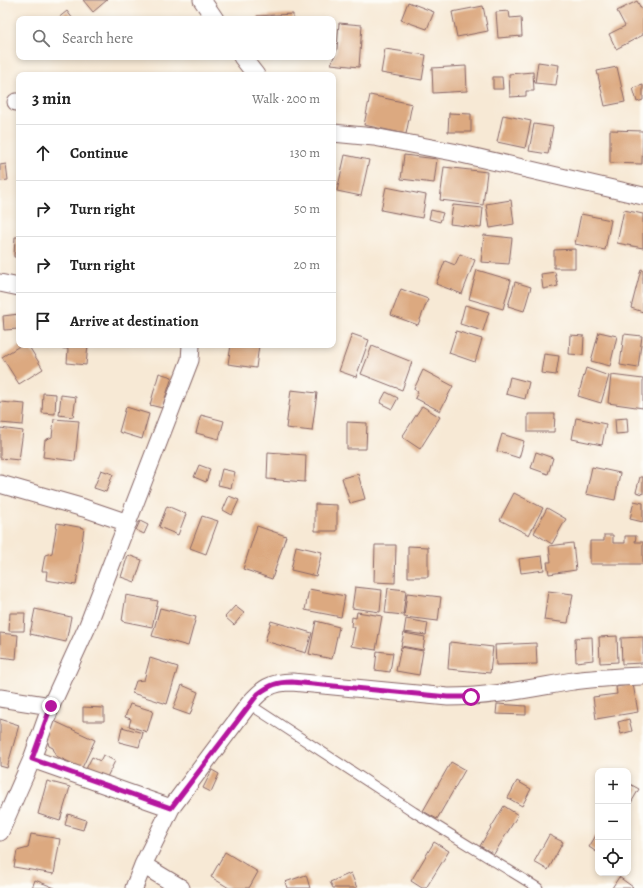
<!DOCTYPE html>
<meta charset="utf-8">
<style>
:root{--surface:#fff;--page:#f2f2f2;--text:#222;--muted:#767676;--line:#e0e0e0}
body{margin:0;font-family:Alegreya,serif;background:var(--page);color:var(--text)}
.controls{position:absolute;right:12px;bottom:12px;display:grid;overflow:hidden;border-radius:8px;box-shadow:0 2px 6px #0003}
.controls button{width:36px;height:36px;display:grid;place-items:center;padding:0;border:0;border-bottom:1px solid var(--line);background:var(--surface);color:var(--text);font:20px sans-serif}
.stop{position:absolute;width:12px;height:12px;margin:-9px;border:3px solid #b5179e;border-radius:50%;background:#fff}
.stop.end{background:#b5179e;border-color:#fff;box-shadow:0 1px 4px #0008}
.list{margin:0;padding:0;list-style:none}
h2{display:flex;justify-content:space-between;align-items:center;height:52px;margin:0;padding:0 16px;font-size:17px}
h2 small{font-size:13px;font-weight:400;color:var(--muted)}
.list li{display:grid;grid-template-columns:26px 1fr auto;gap:12px;align-items:center;box-sizing:border-box;height:56px;padding:0 16px;border-top:1px solid var(--line)}
.list b{display:block;font-size:15px;white-space:nowrap}
.list em{font-size:13px;font-style:normal;color:var(--muted)}
.icon{flex:none;width:22px;height:22px;fill:none;stroke:currentColor;stroke-width:2;stroke-linecap:round;stroke-linejoin:round}
.map{position:relative;flex:none;width:643px;height:888px;overflow:hidden}
.search{position:absolute;background:var(--surface);box-shadow:0 2px 6px #0003;left:16px;top:16px;width:320px;height:44px;display:flex;align-items:center;gap:10px;box-sizing:border-box;padding:0 14px;border-radius:8px;color:var(--muted);font-size:15px}
.panel{position:absolute;background:var(--surface);box-shadow:0 2px 6px #0003;left:16px;top:72px;width:320px;height:276px;border-radius:8px}
.map>svg:first-child{display:block}
.building{fill:#dca980}
.lines{fill:none;stroke-linecap:round;stroke-linejoin:round}
.lane-casing{stroke:#876666;stroke-width:11}
.street-casing{stroke:#876666;stroke-width:19}
.lane{stroke:#fff;stroke-width:9}
.street{stroke:#fff;stroke-width:17}
.route{stroke:#b5179e;stroke-width:5}
</style>
<div class="map">
<svg width="643" height="888" viewBox="0 0 643 888">
<rect width="100%" height="100%" fill="#fdfcf7"/>
<filter id="ink" filterUnits="userSpaceOnUse"><feTurbulence type="fractalNoise" baseFrequency=".025" numOctaves="2"/><feDisplacementMap in="SourceGraphic" scale="8" xChannelSelector="R" yChannelSelector="G"/><feConvolveMatrix kernelMatrix="1 2 1 2 8 2 1 2 1" color-interpolation-filters="sRGB"/></filter>
<filter id="wash" filterUnits="userSpaceOnUse"><feTurbulence type="fractalNoise" baseFrequency=".012" numOctaves="4" result="noise"/><feDisplacementMap in="SourceGraphic" scale="16" xChannelSelector="R" yChannelSelector="G"/><feGaussianBlur stdDeviation="0.9" result="paint"/><feColorMatrix in="noise" values="0 0 0 0 0 0 0 0 0 0 0 0 0 0 0 0 0 1.4 0 .05"/><feComposite in="paint" operator="in"/></filter>
<g filter="url(#wash)">
<rect width="100%" height="100%" fill="#f7e9d5"/>
<g id="blocks">
<path class="building" d="M83 0H107L93 12Z
M637 1 643 12V35L616 49 609 34 625 26 617 11Z
M408 2 434 12 427 29 401 20Z
M483 6 488 31 457 37 452 12Z
M67 11 73 19H57Z
M509 11 510 18 521 17 522 36 498 38 496 12Z
M293 14V19H257V16Z
M339 23 362 25 359 67 331 64 337 49Z
M385 49 426 55 422 80 381 73Z
M538 62 559 65 556 85 535 83Z
M466 66 467 91 433 93 432 68Z
M617 67 625 102 605 106 597 71Z
M533 72 534 91H526V96L510 97 509 74Z
M493 77H502L503 89H493Z
M643 85V100L637 102 633 88Z
M370 95 412 104 406 134 364 125Z
M449 113 471 114V132H448Z
M503 115 531 121 525 148 497 142Z
M534 124 553 127 548 154 529 151Z
M610 130 643 131 642 164 610 163Z
M345 155 369 160 361 196 337 191Z
M404 155 437 159 434 183 401 179Z
M6 164 8 180 0 181V165Z
M444 167 487 172 483 205 440 200Z
M386 187 426 195 422 218 381 210Z
M511 200 514 224 490 228 486 204Z
M453 205 483 208 481 228 450 224Z
M431 210 443 213 440 222 429 219Z
M624 210 643 214V248L617 243Z
M581 214 611 220 605 250 575 244Z
M484 235 512 238 509 264 481 262Z
M15 237H19V257H14Z
M575 249V268H554V250Z
M460 254 475 260 462 294 436 284 445 261 455 265Z
M641 269 643 270V312L631 308Z
M477 270 511 280 503 309 469 299Z
M555 272 558 286 543 289 541 274Z
M515 282 531 287 524 311 508 306Z
M401 289 428 299 418 325 391 315Z
M465 305 489 312 483 331 460 324Z
M19 314V329L4 330 3 316Z
M456 331 482 339 475 362 449 353Z
M599 332 617 336 610 366 591 361Z
M352 334 369 340 356 377 339 371Z
M624 334 642 336 638 368 620 365Z
M570 335 584 336 583 355 569 354Z
M21 345H28L43 369 19 384 2 357Z
M53 345H88L86 365 67 363 68 349 53 348Z
M231 345H259L256 368 228 364Z
M372 346 412 362 402 390 361 374Z
M544 354 559 356 556 375 541 373Z
M586 368 609 376 601 403 578 396Z
M423 370 453 386 440 411 415 398 418 392 414 389Z
M159 373 172 377 162 408 150 405Z
M611 375 643 379V408L608 403Z
M510 377 529 382 525 399 506 394Z
M291 390 317 393 312 431 286 428Z
M386 392 398 398 392 409 380 403Z
M43 393 56 394 55 414 42 413Z
M61 395 76 397 73 417 59 415Z
M0 402 25 404 23 425 0 423Z
M422 406 440 417 420 449 402 437Z
M126 407 149 414 142 439 119 432Z
M528 414H555L554 432H528Z
M201 415 224 421 219 439 196 433Z
M576 418 606 424 602 445 572 439Z
M627 418 628 433 616 434 615 419Z
M54 419 79 421 75 461 43 457 45 440 52 437Z
M347 422 367 423 366 449H347Z
M0 428 23 431 19 460 0 458Z
M502 434 524 441 519 458 497 451Z
M268 452 306 455 305 482 267 479Z
M536 452 553 458 548 474 531 468Z
M199 465 210 469 206 482 194 477Z
M592 467 620 473 615 500 586 494Z
M222 469 235 472 231 488 218 485Z
M101 470 113 474 106 492 94 488Z
M358 474 365 499 350 503 342 478Z
M640 477H643V494L636 492Z
M514 493 543 508 529 535 500 520Z
M229 496 239 500 232 515 223 510Z
M634 501 643 503V522L630 519Z
M315 504 337 505V531H315Z
M167 506 186 514 178 535 159 527Z
M547 508 566 519 552 544 534 533Z
M202 516 218 521 206 554 190 548Z
M140 521 148 525 144 534 136 530Z
M57 523 84 528 76 585 46 580 47 571H42L45 555 52 553Z
M257 526 286 536 272 579 243 569Z
M604 535H613V543H625V536H636L635 542H643V564H590V541H604Z
M573 543 576 570 549 574 547 562H551L549 546Z
M375 545H396L395 583 374 582Z
M296 546 322 552 316 576 291 570Z
M408 546 428 547V577H408Z
M128 555 142 560 135 582 121 577Z
M542 556 544 570 521 573 519 559Z
M355 587 382 590 380 612 352 608Z
M388 588 406 590 403 615 385 613Z
M309 589 345 596 341 617 305 610Z
M548 591 573 594 568 623 544 620Z
M407 593 441 597 438 621 404 617Z
M126 595 158 601 152 627 122 621Z
M235 606 244 613 234 625 225 617Z
M160 608 196 617 188 646 152 636Z
M35 609 71 617 66 642 30 634Z
M357 612 382 616 376 650 351 646 355 627H351L352 617 356 618Z
M10 613H25L24 631H9Z
M406 619 428 623 426 635 404 632Z
M271 621 312 633 306 653 265 641Z
M316 621 339 627 332 659 309 654Z
M0 633 18 635 16 659 0 657Z
M404 633 425 637 423 650 401 646Z
M617 636 618 662 600 663 599 637Z
M592 637 593 660 576 662 575 638Z
M643 637V663L622 664 621 638Z
M450 642 493 647 490 673 448 669Z
M536 643 537 664 496 665 495 645Z
M401 647 423 651 419 675 396 671Z
M377 651 393 653 390 672 375 670Z
M150 658 178 667 167 704 132 693 136 681 144 680Z
M633 684 638 712 596 719 593 697 617 694 616 687Z
M182 685 198 692 190 715 173 709Z
M130 704 153 711 147 732 129 726 131 719 125 717Z
M497 704 526 706V715L496 714Z
M83 707 104 708V721H83Z
M0 719 19 725 7 768 0 766Z
M629 719 632 731 621 734 618 722Z
M52 720 95 740 82 768 56 756 53 748 49 746 45 733Z
M122 727 143 733 139 747 119 742Z
M103 755 115 761 106 779 86 769 92 757 100 761Z
M451 762 465 770 437 819 423 811Z
M212 770 219 774 211 792 203 788Z
M47 781 70 787 60 821 38 814Z
M517 781 531 789 522 806 508 798Z
M628 783 639 789 628 808Z
M504 806 518 815 494 854 480 846Z
M68 814 86 820 83 830 65 825Z
M598 832V853L589 847Z
M31 834 60 839 54 874 14 867 17 851 28 848Z
M549 835 563 842 548 870 534 862Z
M434 842 449 851 426 888H422L411 881Z
M225 852 258 872 249 888H229L211 877Z
M351 873 357 888H333L330 882Z
M306 875 310 888H287L285 882Z
M619 877 633 887 632 888H612Z
M35 880 55 888H32Z"/>
</g>
</g>
<g filter="url(#ink)">
<use href="#blocks" fill-opacity="0" stroke="#876666" stroke-width="1"/>
<g class="lines">
<defs>
<path id="lane" d="M249 704 414 812 538 888"/>
<path id="street" d="M202 0 215 19
M242 57 256 75
M16 102H19
M333 133 374 137 453 152 643 196
M0 283 19 287
M0 484 84 508 128 523
M0 698 51 706
M32 759 171 808
M0 832 32 759 51 706 88 625 190 360 191 345
M143 865 181 888
M134 888 143 865 171 808 249 704C262 689 271 682 292 682L448 697C491 697 531 688 573 681 596 678 620 677 643 676"/>
</defs>
<use href="#lane" class="lane-casing"/>
<use href="#street" class="street-casing"/>
<use href="#lane" class="lane"/>
<use href="#street" class="street"/>
</g>
</g>
<g class="lines" filter="url(#ink)">
<path class="route" d="M51 706 32 759 171 808 258 694C270 685 277 682 292 682L448 697H471"/>
</g>
</svg>
<div class="controls">
<button>+</button>
<button>−</button>
<button><svg class="icon" aria-label="locate" viewBox="0 0 24 24"><circle cx="12" cy="12" r="6"/><path d="M12 2v4M12 18v4M2 12h4M18 12h4"/></svg></button>
</div>
<div class="stop" style="left:471px;top:697px"></div>
<div class="stop end" style="left:51px;top:706px"></div>
<div class="search"><svg class="icon" aria-label="search" viewBox="0 0 24 24"><circle cx="10" cy="10" r="6"/><path d="M15 15l6 6"/></svg>Search here</div>
<section class="panel">
<h2>3 min<small>Walk · 200 m</small></h2>
<ul class="list">
<li><svg class="icon" aria-label="ahead" viewBox="0 0 24 24"><path d="M12 20V5M6 11l6-6 6 6"/></svg><div><b>Continue</b></div><em>130 m</em></li>
<li><svg class="icon" aria-label="right" viewBox="0 0 24 24"><path d="M7 20v-9h11M14 6l5 5-5 5"/></svg><div><b>Turn right</b></div><em>50 m</em></li>
<li><svg class="icon" aria-label="right" viewBox="0 0 24 24"><path d="M7 20v-9h11M14 6l5 5-5 5"/></svg><div><b>Turn right</b></div><em>20 m</em></li>
<li><svg class="icon" aria-label="arrive" viewBox="0 0 24 24"><path d="M6 21V4h12l-3 4 3 4H6"/></svg><div><b>Arrive at destination</b></div></li>
</ul>
</section>
</div>
